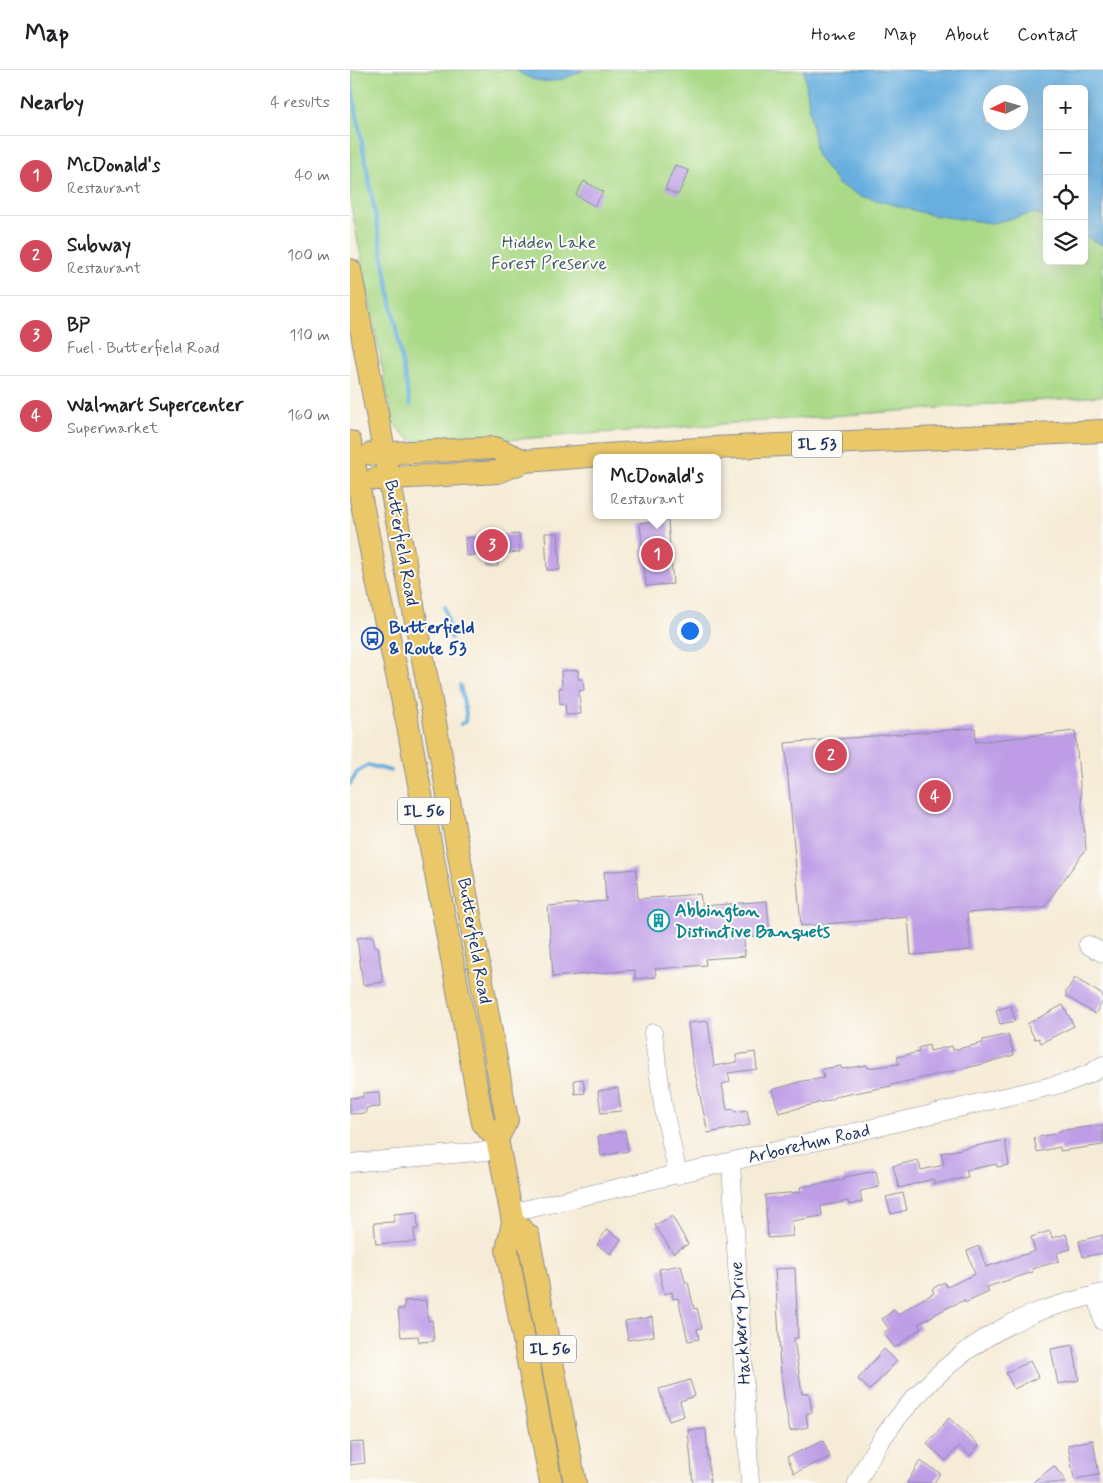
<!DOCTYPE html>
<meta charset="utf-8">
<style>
:root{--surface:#fff;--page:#f2f2f2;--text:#202124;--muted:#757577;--line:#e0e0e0;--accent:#d1495b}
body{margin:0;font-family:Mynerve,sans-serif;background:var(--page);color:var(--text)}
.controls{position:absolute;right:15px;top:15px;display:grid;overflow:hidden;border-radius:8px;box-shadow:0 5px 20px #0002}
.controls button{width:45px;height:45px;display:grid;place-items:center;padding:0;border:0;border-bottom:1px solid var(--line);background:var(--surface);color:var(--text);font:25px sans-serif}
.compass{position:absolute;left:633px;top:15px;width:45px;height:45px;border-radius:50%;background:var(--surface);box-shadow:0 5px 20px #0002;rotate:265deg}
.you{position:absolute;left:339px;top:560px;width:18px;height:18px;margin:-12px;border:4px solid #fff;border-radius:50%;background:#1a73e8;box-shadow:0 0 0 8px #1a73e833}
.badge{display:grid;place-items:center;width:32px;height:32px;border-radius:50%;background:var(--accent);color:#fff;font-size:16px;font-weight:700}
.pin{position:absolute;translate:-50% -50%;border:2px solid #fff;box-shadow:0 1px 5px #0006}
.popup{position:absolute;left:243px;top:384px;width:128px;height:65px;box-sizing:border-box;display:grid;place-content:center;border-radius:8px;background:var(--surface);filter:drop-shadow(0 1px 4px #0005);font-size:16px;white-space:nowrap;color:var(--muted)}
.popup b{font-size:19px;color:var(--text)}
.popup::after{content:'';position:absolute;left:50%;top:100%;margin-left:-10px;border:10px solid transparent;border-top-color:var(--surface)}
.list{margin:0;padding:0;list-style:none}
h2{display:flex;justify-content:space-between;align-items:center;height:65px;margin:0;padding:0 20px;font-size:21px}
h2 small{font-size:16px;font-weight:400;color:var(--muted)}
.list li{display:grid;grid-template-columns:32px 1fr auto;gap:15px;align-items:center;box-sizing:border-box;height:80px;padding:0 20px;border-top:1px solid var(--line)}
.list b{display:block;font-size:19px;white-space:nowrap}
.list p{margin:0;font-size:16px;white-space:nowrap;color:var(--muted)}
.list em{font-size:16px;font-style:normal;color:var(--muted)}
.icon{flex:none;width:28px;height:28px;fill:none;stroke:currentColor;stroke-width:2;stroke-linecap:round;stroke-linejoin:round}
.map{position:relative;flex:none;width:753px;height:1413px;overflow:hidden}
header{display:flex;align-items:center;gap:30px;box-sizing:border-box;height:70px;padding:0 25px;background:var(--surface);border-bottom:1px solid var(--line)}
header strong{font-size:24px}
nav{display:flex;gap:28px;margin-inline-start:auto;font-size:18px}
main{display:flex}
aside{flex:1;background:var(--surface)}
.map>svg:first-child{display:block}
.green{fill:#aad987;stroke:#628472;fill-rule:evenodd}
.water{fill:#67afdf;stroke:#416f9e;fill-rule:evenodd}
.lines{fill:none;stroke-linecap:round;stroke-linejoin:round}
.stream{stroke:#67afdf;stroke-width:4}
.building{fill:#be9de6}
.minor-casing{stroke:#888d9a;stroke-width:19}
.major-casing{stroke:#888d9a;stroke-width:24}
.minor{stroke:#fff;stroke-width:18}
.major{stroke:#eac769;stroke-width:22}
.labels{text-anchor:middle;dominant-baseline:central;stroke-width:4;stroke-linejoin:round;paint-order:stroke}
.shield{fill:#fdfcf7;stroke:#5f6c8c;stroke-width:1}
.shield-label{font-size:16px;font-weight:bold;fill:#1b2f5e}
.park-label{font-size:18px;fill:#3f5a68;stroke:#fdfcf7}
.street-label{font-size:18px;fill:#1b2f5e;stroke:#fdfcf7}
.transit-label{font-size:18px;font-weight:bold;fill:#164399;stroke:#fdfcf7;text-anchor:start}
.culture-label{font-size:18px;font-weight:bold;fill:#0d838f;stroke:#fdfcf7;text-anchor:start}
</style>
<header>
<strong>Map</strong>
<nav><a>Home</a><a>Map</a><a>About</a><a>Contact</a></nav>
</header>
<main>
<aside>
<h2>Nearby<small>4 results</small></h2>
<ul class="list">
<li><span class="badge">1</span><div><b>McDonald's</b><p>Restaurant</p></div><em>40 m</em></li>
<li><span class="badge">2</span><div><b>Subway</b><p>Restaurant</p></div><em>100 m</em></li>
<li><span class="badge">3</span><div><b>BP</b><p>Fuel · Butterfield Road</p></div><em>110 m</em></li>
<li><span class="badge">4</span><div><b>Walmart Supercenter</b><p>Supermarket</p></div><em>160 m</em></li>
</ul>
</aside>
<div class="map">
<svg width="753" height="1413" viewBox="0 0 753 1413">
<rect width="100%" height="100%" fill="#fdfcf7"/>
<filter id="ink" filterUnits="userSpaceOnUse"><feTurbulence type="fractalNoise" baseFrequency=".02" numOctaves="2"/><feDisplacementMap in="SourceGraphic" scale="10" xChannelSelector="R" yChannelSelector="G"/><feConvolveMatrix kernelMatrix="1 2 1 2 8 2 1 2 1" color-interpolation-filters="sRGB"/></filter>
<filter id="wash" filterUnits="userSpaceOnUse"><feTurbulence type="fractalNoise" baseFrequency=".0096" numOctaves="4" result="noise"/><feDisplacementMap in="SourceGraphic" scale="20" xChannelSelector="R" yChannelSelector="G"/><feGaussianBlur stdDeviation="1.12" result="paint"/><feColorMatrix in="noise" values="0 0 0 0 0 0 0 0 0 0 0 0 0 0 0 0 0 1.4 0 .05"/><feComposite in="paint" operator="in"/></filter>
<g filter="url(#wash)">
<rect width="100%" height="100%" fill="#f6ebd6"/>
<path class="green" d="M0 0H753V326L88 375C63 373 60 372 43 354L0 130ZM697 19H734V191H697ZM640 22H670V52H640Z"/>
<path class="water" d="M166 0H234C209 12 190 18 166 0Z
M454 0H753V175L734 166V19H697V149L685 143 642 153 581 145 511 126 488 114 466 84ZM640 22H670V52H640Z"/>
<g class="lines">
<path class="stream" d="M0 7 60 335
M95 537 101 568
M110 615 116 643 115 652 111 654
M0 714 7 702 18 695 41 701"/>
</g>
<g id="blocks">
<path class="building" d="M325 95 339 101 328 125 315 119Z
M234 111 253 122 244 136 226 125Z
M318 451 323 514 296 516 290 453Z
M195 463H208L210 500H197Z
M169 464 170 482 148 484V496L137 497 136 484 116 486 115 468Z
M228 600V609H233L234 620 229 621 231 644 216 645 215 633 210 634 209 618H212L211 601Z
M625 658 626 672 725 661 736 779 694 837 617 843 621 880 561 885 558 847 451 856 435 673Z
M286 799 288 829 350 824 352 836 417 831 420 865 394 867 395 886 355 889 356 895 305 899 306 907 285 909V900L203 907 198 836 256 831 254 802Z
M23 866 25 877H28L33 912 13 915 7 868Z
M725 908 753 925V931L745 944 716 926V922Z
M713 935 724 956 691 973 689 968 685 969 677 954Z
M661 936 665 951 650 954 646 940Z
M358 951 364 996 387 992 386 985 405 982 407 999 378 1003 380 1012 372 1014 377 1040 384 1039 385 1042 397 1040 400 1055 358 1063 342 989 338 953Z
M658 964 664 985 629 995 541 1015V1016L484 1027V1029L429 1043 422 1020 453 1011 474 1008 472 999 491 996 492 999 517 995 518 998 549 994 547 987 569 982 568 978 579 975 580 981 602 976 603 980 633 973V970Z
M233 1009 235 1023 225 1024 224 1010Z
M268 1018 271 1041 251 1043 248 1021Z
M29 1022 30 1037 16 1038V1043L0 1044V1028L13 1027V1023Z
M753 1055V1075L710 1081V1077L687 1082 684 1068 708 1063V1061Z
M275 1061 278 1081 251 1086 248 1066Z
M655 1070 659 1095 647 1097V1094L616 1100 618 1107 584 1114 583 1109 549 1118 543 1096 568 1090 571 1100 594 1095 591 1083Z
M526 1101 529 1117 510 1121 512 1132 499 1135 498 1131 471 1136 472 1146 442 1151 443 1166 418 1168 415 1125 451 1122 450 1117 494 1110V1107Z
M553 1123 557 1140 541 1144 536 1127Z
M67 1142 68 1159H64L65 1172 26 1174 24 1153 44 1152V1144Z
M322 1146 338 1174 323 1183 305 1155Z
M257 1159 271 1169 261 1184 247 1175Z
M700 1161 702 1168 716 1164 721 1179 707 1183 709 1191 682 1199 683 1202 637 1217 639 1222 615 1233 614 1230 595 1239 568 1254 571 1258 545 1278 533 1263 539 1259 532 1249 544 1240 548 1245 564 1234 584 1223 582 1219 594 1212 597 1217 625 1204 617 1181 629 1176 636 1197 685 1181 681 1167Z
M753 1165V1183L733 1187 729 1171Z
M331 1195 335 1212H338L344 1239 347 1238 352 1258 347 1259 349 1269 338 1271 328 1228 323 1229 322 1222 314 1224 309 1199Z
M445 1198 448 1268H444L452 1324 459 1323 462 1342 456 1344 458 1357 440 1361 434 1328 429 1285 430 1284 425 1199Z
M76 1230 78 1251 82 1250 84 1271 69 1272 68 1266 51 1267 48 1239H54V1231Z
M302 1247 304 1266 278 1270 275 1251Z
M723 1275 729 1310 708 1314 701 1279Z
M534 1279 547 1291 520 1320 508 1309Z
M680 1291 688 1307 664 1319 656 1303Z
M340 1310 345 1326 330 1331 334 1346 319 1351 309 1319Z
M599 1348 629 1375 620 1386 609 1376 596 1391 577 1374Z
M356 1359 360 1413H343L338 1360Z
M743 1370 749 1405 724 1409 718 1375Z
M473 1371 480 1387 444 1403 437 1387Z
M13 1372 15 1393 0 1395V1373Z
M570 1391 590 1403 584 1413H557Z
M704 1396 717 1413H682Z"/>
</g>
</g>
<g filter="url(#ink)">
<use href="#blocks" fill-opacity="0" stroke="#888d9a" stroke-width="1"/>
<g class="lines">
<defs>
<path id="minor" d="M738 875 753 883
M303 963 313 1035 328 1105
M0 1093 149 1080
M381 1093 400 1413
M161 1143 719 1012 741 1003 753 995
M747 1225 753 1251
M507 1413C515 1399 521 1383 531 1370 570 1314 623 1267 687 1242 709 1234 731 1229 753 1223"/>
<path id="major" d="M0 200 83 642 157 1050 147 1069
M0 372 27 511 58 656 133 1053 147 1069 163 1152 157 1180 201 1413
M21 384 145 378 175 391
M25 409 148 402 175 391 239 386 363 378 753 361
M163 1152 178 1165 225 1413"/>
</defs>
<use href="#minor" class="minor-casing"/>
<use href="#major" class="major-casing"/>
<use href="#minor" class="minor"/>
<use href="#major" class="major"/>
</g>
</g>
<defs>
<symbol id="bus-ring" viewBox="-11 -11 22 22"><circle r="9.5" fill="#fdfcf7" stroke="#1a4fb4" stroke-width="1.5"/><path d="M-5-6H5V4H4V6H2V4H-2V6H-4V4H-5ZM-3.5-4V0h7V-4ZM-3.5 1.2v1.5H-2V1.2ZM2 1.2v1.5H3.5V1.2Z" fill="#1a4fb4"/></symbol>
<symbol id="building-ring" viewBox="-11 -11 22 22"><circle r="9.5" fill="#fdfcf7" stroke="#0f9aa8" stroke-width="1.5"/><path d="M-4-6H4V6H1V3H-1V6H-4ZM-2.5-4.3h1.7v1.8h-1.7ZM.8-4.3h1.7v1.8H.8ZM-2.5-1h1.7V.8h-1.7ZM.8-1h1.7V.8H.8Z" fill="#0f9aa8"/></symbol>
</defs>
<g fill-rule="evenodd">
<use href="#bus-ring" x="10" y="556" width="25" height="25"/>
<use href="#building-ring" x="296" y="838" width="25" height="25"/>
</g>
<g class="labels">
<g class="shield">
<rect x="442" y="360.5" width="50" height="27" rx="4"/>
<rect x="48" y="727.5" width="52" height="27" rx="4"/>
<rect x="174" y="1265.5" width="52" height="27" rx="4"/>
</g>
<g class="shield-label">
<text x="467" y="374">IL 53</text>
<text x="74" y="741">IL 56</text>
<text x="200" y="1279">IL 56</text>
</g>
<g class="park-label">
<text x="199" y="173">Hidden Lake<tspan x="199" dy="21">Forest Preserve</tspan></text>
</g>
<g class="street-label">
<text transform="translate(51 473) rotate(80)">Butterfield Road</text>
<text transform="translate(124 871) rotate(80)">Butterfield Road</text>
<text transform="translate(459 1074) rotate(-13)">Arboretum Road</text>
<text transform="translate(391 1253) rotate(-94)">Hackberry Drive</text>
</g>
<g class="transit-label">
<text x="39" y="558">Butterfield<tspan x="39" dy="21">&amp; Route 53</tspan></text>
</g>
<g class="culture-label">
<text x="325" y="841">Abbington<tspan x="325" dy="21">Distinctive Banquets</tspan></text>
</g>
</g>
</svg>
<div class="controls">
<button>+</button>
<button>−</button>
<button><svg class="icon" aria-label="locate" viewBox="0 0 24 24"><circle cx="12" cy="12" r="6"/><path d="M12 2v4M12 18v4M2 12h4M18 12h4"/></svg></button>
<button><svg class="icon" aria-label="layers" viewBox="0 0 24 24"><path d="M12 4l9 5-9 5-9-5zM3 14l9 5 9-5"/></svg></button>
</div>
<svg class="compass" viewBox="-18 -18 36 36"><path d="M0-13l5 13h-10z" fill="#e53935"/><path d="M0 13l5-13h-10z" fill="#757577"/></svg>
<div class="you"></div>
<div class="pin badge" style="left:307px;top:484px">1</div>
<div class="popup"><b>McDonald's</b>Restaurant</div>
<div class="pin badge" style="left:481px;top:685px">2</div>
<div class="pin badge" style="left:142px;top:475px">3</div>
<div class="pin badge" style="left:585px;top:726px">4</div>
</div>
</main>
